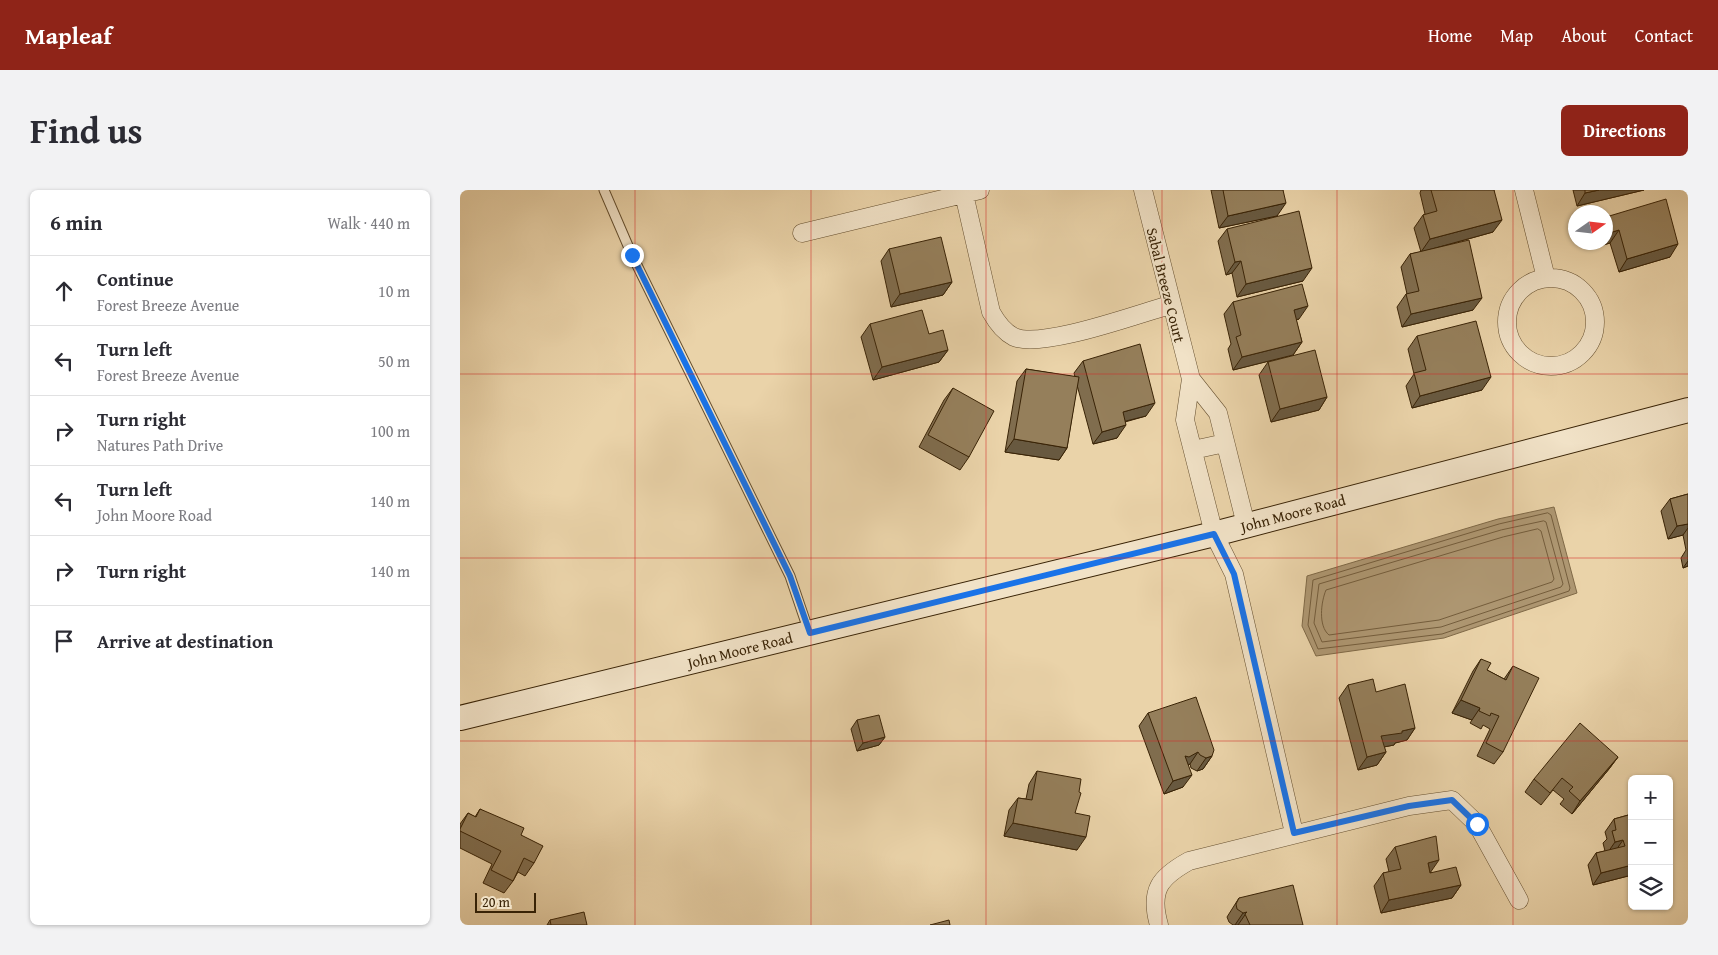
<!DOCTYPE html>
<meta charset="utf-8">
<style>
:root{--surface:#fff;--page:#f2f2f3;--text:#2b2b33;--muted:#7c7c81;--line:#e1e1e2;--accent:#8f2418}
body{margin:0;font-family:"Gentium Book Plus",serif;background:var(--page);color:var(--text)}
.controls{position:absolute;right:15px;bottom:15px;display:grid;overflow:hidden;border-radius:8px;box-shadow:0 1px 4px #0004}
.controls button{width:45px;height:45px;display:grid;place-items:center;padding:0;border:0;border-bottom:1px solid var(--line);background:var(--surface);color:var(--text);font:25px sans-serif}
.compass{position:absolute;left:1108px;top:15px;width:45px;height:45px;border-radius:50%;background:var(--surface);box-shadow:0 1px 4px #0004;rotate:76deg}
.scale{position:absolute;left:15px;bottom:12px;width:61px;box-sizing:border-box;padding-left:5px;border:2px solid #392306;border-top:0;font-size:14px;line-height:18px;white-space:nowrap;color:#392306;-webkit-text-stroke:4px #f1e2c7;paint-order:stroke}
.stop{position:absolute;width:15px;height:15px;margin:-11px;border:4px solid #1a73e8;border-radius:50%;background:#fff}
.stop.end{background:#1a73e8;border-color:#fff;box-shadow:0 1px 5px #0008}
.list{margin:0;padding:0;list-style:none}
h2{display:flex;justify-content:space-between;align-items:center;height:65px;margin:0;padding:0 20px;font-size:21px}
h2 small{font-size:16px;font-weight:400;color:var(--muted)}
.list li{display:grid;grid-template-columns:32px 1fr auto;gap:15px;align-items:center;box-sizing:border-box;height:70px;padding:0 20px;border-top:1px solid var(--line)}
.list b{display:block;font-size:19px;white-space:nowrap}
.list p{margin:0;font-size:16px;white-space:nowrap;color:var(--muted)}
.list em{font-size:16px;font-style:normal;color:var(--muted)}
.icon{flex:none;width:28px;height:28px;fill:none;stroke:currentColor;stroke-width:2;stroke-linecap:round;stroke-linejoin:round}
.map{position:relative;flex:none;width:1228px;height:735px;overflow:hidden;border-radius:8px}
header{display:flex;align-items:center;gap:30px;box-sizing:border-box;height:70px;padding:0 25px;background:var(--accent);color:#fff}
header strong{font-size:24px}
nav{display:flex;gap:28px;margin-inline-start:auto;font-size:18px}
.intro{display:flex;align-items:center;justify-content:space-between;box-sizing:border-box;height:120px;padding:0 30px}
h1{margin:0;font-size:35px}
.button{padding:12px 22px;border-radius:8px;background:var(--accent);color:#fff;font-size:18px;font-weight:700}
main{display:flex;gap:30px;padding:0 30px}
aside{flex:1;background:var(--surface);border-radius:8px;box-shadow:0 1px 4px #0004}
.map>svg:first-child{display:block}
.water{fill:#ae9772;stroke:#7f6947}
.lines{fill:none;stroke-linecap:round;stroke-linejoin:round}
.shore{stroke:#745d3c;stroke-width:1}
.lane-casing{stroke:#654f2f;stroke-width:11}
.street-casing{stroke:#654f2f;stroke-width:19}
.secondary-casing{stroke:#392306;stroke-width:26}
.lane{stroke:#f1e2c7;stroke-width:9}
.street{stroke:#f1e2c7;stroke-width:18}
.secondary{stroke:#f1e2c7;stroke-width:24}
.wall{fill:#806d4e;stroke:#392306}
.shaded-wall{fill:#685940;stroke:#392306}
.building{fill:#957f5b;stroke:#392306}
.route{stroke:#1a73e8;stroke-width:6}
.grid{fill:none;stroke:#d62828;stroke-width:1;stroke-opacity:0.55}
.labels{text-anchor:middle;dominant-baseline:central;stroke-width:4;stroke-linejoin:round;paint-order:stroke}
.street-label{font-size:15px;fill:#392306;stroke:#f1e2c7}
</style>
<header>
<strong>Mapleaf</strong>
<nav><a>Home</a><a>Map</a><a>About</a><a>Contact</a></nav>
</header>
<div class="intro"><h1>Find us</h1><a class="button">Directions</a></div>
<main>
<aside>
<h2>6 min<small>Walk · 440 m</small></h2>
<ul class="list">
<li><svg class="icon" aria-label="ahead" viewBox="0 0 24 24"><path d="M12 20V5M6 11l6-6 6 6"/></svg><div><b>Continue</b><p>Forest Breeze Avenue</p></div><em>10 m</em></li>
<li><svg class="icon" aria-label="left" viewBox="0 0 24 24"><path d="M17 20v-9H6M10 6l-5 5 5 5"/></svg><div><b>Turn left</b><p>Forest Breeze Avenue</p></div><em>50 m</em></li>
<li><svg class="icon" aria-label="right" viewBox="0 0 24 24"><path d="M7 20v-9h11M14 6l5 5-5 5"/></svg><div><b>Turn right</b><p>Natures Path Drive</p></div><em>100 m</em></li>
<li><svg class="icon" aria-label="left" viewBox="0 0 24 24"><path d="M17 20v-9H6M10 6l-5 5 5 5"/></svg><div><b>Turn left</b><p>John Moore Road</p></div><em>140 m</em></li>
<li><svg class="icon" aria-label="right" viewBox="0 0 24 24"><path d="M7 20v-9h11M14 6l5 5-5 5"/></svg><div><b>Turn right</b></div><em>140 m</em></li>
<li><svg class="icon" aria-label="arrive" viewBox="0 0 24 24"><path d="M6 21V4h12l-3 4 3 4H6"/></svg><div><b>Arrive at destination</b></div></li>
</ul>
</aside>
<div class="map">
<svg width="1228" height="735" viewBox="0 0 1228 735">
<rect width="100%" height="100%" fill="#ead3a9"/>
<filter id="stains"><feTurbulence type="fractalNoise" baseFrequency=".004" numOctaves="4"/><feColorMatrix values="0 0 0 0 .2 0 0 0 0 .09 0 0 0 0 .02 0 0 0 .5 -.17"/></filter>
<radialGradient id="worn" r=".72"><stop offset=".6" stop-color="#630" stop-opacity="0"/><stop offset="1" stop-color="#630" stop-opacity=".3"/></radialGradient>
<path class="water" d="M1094 317 1117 403 984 448 856 466 842 436 847 386 1038 329Z"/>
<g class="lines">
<path class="shore" d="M1088 323 1091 325 1110 398 1109 401 982 444 858 459 848 435 853 390 1039 334Z
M1084 331 1086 332 1103 394 1101 397 981 437 862 452 854 433 859 394 1041 340Z
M1078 339 1081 341 1094 389 1092 392 979 430 869 445C858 436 861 412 866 400L1043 347Z"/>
<defs>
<path id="lane" d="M144 0 172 65 330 386 349 442"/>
<path id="street" d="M683 0 731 189 758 223 786 335
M1064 0 1086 88
M504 4 531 122C536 131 544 142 554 147 583 159 677 124 710 115
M342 43 520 0
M1047 132a44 44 0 1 1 88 0a44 44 0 1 1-88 0Z
M731 189 725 230 754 344 774 384 834 643
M733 260 765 253
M699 735C689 700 700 687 729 671L949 616 992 610 1017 634 1059 710"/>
<path id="secondary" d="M0 528 754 344 1228 220"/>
</defs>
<use href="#lane" class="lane-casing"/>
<use href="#street" class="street-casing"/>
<use href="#secondary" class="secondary-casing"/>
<use href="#lane" class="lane"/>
<use href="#street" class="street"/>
<use href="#secondary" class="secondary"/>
</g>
<path class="wall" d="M751 0H823L817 26 759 38Z
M961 0H1034L1033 42 965 61 1013 120 942 137 937 117 946 104H947L941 77 950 64 961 62 954 38 963 25 965 24 960 3Z
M1113 0H1184L1117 16Z
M1146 27 1210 67 1159 82 1150 53 1136 57 1134 52H1146Z
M767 39 843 91 777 107 772 83 766 85 758 51Z
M429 59 492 92 483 105 431 117 421 71Z
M773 112 839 129 836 130 842 152 833 165 773 180 768 159 771 154 764 124Z
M410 134 469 144 488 160 479 172 413 190 401 147Z
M957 146 1022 200 952 218 946 196 954 184 948 159Z
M623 171 686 226 665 232 657 248 633 254 617 195 607 258 599 270 545 262 557 191 566 179 615 187 614 183Z
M808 172 867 207 859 220 811 232 799 185Z
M493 198 509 267 500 280 459 257 484 210Z
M1228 304V376L1223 378 1221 368 1226 360 1223 345 1208 349 1201 321 1210 309Z
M1021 469 1027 480 1044 489 1053 476 1043 562 1034 574 1017 566 1030 539 1023 535 1021 539 1010 533 1012 530 992 523 1013 481Z
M888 495 916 502 955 538 947 550 935 553 934 555 924 557 926 562 917 575 898 580 879 508Z
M688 523 752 566 743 579 737 581 731 578 730 574 728 575 723 597 704 604 679 536Z
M397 530 425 547 419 555 397 561 391 539Z
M1158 567 1149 579 1112 624 1100 614 1104 609 1093 600 1081 615 1065 602 1074 589Z
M577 581 615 623 617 660 544 646 549 620 558 608 566 609 569 594Z
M20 619 61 645 74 673 65 686 58 682 53 691 44 703 23 693 32 674 0 658V634L8 623 15 627Z
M1172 624V685L1133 695 1128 675 1136 663 1145 661 1143 653 1147 649 1145 642 1154 629Z
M935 657 970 682 1001 695 992 708 921 723 914 696 923 683 929 682 926 669Z
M779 708 843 735H773L769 732 767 727Z
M90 730 127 735H87Z"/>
<path class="shaded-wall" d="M1139 0H1184L1117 16 1125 3Z
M826 13 817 26 759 38 768 26Z
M1042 30 1033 42 961 62 970 49Z
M1159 40 1150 53 1136 57 1139 52H1146V44Z
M1218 54 1210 67 1159 82 1167 69Z
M781 71 772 83 766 85 775 72Z
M852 78 843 91 777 107 786 94Z
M492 92 483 105 431 117 440 104Z
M1022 108 1013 120 942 137 951 124Z
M848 116 839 129 825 132 834 120Z
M842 152 833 165 773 180 782 167Z
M488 160 479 172 413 190 422 177Z
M1031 187 1022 200 952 218 960 206Z
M867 207 859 220 811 232 820 219Z
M695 213 686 226 654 234 663 222Z
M666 235 657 248 633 254 642 242Z
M554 249 607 258 599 270 545 262Z
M1228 334V338L1223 345 1208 349 1217 336Z
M1228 371V376L1223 378Z
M1001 510 1020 518 1012 530 992 523Z
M955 538 947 550 935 553 934 555 913 559 921 546Z
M425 547 419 555 397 561 403 553Z
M738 562 730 574 720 579 725 566Z
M926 562 917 575 898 580 907 567Z
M752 566 743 579 737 581 746 568Z
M1158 567 1149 579 1112 624 1120 611Z
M732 585 723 597 704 604 713 591Z
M553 633 626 647 617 660 544 646Z
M1163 650 1154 663 1146 665 1155 652Z
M979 670 970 683 968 673Z
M1172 675V685L1133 695 1141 683Z
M1001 695 992 708 921 723 929 710Z
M787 722 778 735H775L783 723Z"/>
<path class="building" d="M763 0H823L826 13 768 26Z
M971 0H1034L1042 30 970 49 963 25 977 21Z
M1125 0H1139L1125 3Z
M1206 9 1218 54 1167 69 1159 40 1146 44V27Z
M839 21 852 78 786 94 781 71 775 72 767 39Z
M481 47 492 92 440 104 429 59Z
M1009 50 1022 108 951 124 946 104 959 101 950 64Z
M842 94 848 116 834 120 842 152 782 167 776 147 781 145 773 112Z
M462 120 469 144 483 140 488 160 422 177 410 134Z
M1016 131 1031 187 960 206 954 183 966 180 957 146Z
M680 154 695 213 663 222 666 235 642 242 623 171Z
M855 160 867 207 820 219 808 172Z
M566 179 619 187 607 258 554 249Z
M493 198 534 221 509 267 468 245Z
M1228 304V334L1217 336 1210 309Z
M1021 469 1031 473 1027 480 1046 490 1053 476 1079 488 1043 562 1026 553 1039 526 1031 523 1030 526 1019 521 1020 518 1001 510Z
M913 489 916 502 945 494 955 538 942 541V543L921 546 926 562 907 567 888 495Z
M736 507 754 560 752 566 746 568 740 565 738 562 729 567 725 566 732 585 713 591 688 523Z
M419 525 425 547 403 553 397 530Z
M1120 533 1158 567 1120 611 1109 601 1113 597 1102 588 1090 603 1074 589Z
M577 581 621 589 619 602 621 603 615 623 630 626 626 647 553 633 558 608 572 610Z
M20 619 64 638 61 645 83 656 74 673 64 668 53 691 31 680 41 661 0 641V639L8 623 16 627Z
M1172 624V675L1141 683 1136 663 1165 656 1163 650 1155 652 1152 641 1156 640 1154 629Z
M976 646 979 670 968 673 970 683 996 677 1001 695 929 710 923 683 941 679 935 657Z
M833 695 843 735H790L785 724 787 722 783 723 777 719 776 714 779 708Z
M124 722 127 735H91L90 730Z
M489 730 490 735H470Z"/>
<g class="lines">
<path class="route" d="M172 65 330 386 350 443 754 344 774 384 834 643 949 616 992 610 1017 634"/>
</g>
<path class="grid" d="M175 0V735M351 0V735M526 0V735M702 0V735M877 0V735M1053 0V735M0 184H1228M0 368H1228M0 551H1228"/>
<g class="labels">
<g class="street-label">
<text transform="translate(706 95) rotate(76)">Sabal Breeze Court</text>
<text transform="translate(833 323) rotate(-15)">John Moore Road</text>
<text transform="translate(280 460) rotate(-14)">John Moore Road</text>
</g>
</g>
<rect width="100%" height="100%" filter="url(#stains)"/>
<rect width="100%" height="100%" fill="url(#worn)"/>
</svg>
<div class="controls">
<button>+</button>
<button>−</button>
<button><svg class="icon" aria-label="layers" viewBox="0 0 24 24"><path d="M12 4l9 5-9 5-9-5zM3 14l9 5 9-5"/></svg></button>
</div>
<svg class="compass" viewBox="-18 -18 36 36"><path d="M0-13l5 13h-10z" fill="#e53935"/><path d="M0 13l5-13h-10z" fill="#7c7c81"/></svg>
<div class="scale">20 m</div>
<div class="stop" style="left:1017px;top:634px"></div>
<div class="stop end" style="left:172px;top:65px"></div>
</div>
</main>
